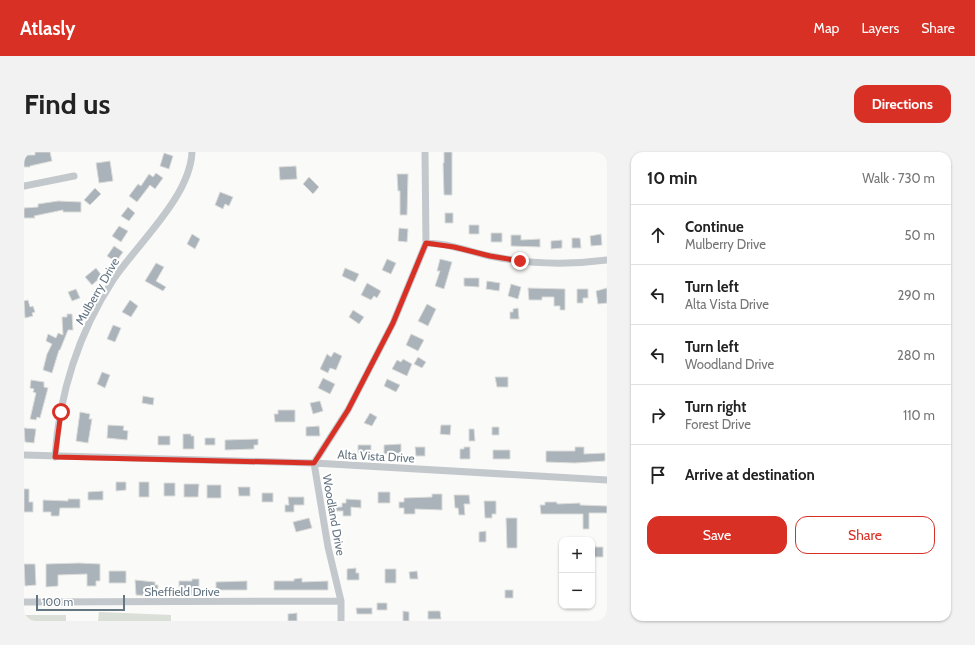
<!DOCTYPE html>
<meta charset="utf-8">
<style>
:root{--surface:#fff;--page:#f2f2f2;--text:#222;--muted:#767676;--line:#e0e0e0;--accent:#d93025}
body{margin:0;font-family:Cabin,sans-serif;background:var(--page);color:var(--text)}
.controls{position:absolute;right:12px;bottom:12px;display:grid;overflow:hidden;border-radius:8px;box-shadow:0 1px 3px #0004}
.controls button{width:36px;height:36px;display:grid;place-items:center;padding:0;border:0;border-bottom:1px solid var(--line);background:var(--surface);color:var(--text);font:20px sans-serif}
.scale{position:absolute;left:12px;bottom:10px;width:89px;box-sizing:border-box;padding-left:4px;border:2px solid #657683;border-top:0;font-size:11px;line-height:14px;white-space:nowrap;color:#657683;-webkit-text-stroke:3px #fff;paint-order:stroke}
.stop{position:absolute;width:12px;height:12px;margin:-9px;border:3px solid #d93025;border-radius:50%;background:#fff}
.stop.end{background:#d93025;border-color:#fff;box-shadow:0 1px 4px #0008}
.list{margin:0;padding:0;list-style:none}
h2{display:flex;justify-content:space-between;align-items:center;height:52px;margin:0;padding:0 16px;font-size:17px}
h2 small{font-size:13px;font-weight:400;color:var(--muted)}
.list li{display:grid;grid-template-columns:26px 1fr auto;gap:12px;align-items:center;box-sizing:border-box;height:60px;padding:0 16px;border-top:1px solid var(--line)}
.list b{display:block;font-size:15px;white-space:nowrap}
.list p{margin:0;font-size:13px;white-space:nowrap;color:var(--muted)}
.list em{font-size:13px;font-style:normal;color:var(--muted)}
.actions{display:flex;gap:8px;padding:12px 16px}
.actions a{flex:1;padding:9px 0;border:1px solid var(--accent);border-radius:12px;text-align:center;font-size:14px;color:var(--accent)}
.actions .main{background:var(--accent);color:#fff}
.icon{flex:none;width:22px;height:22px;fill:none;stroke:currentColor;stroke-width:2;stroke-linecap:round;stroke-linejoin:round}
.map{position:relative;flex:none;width:583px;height:469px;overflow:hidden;border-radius:12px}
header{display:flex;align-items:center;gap:24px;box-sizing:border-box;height:56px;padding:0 20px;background:var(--accent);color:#fff}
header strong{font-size:19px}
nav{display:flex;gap:22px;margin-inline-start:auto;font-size:14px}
.intro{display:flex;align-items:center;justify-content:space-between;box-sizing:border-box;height:96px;padding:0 24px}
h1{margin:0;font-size:28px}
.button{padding:10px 18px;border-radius:12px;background:var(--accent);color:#fff;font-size:14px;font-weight:700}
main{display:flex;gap:24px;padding:0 24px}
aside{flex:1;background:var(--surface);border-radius:12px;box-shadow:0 1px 3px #0004}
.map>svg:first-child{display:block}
.green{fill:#dadfd7}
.building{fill:#aab3b9;stroke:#dcdcda}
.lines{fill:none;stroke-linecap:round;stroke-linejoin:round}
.minor{stroke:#c3c8cc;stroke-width:7}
.route{stroke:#d93025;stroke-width:5}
.labels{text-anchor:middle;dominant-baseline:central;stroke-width:4;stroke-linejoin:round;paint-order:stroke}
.street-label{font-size:12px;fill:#657683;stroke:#fff}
</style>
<header>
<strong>Atlasly</strong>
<nav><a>Map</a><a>Layers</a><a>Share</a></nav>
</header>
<div class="intro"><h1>Find us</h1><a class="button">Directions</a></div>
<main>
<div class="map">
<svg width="583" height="469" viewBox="0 0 583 469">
<rect width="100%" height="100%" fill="#fafaf8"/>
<path class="green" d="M75 460 147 463V469H74Z
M0 463H42V469H0Z"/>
<path class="building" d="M11 0H26L28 9 6 14V15H0V3H11Z
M420 0H428V43H420L419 11H420Z
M140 1 149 4 145 17 136 14Z
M86 9 89 29 75 31 72 11Z
M272 14 273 27 256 28 255 15Z
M132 21 139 26 131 37 126 33 113 50 105 44 114 32 117 34 125 22 129 25Z
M373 22H384L383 63H376V39H374Z
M285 25 295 35 289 42 279 32Z
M71 36 77 42 66 53 60 48Z
M196 40 209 45 205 54 201 52 199 57 191 53Z
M34 49 57 50V60H39V58L10 64 11 66H0V56L14 55V52Z
M104 55 111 61 105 69 97 64Z
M421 61H429V71H421Z
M445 73H455V82H445Z
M95 74 104 79 97 90 88 84Z
M375 76 384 77 383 90 374 89Z
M467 81H478V90H467Z
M168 82 176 87 171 97 163 92Z
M577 82 578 93 567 94 566 84Z
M487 83H497V88L516 87V95L487 94Z
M548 86H556L557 96H548Z
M538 88V96L527 97V89Z
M90 94 99 100 92 110 83 104Z
M363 107 372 111 367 122 358 118Z
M416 107 428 110 420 137 411 134 416 119H413Z
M132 111 140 115 132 129 142 135 139 139 121 129Z
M72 116 78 124 68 133 61 125Z
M321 116 335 122 331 130 318 124Z
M440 126H455V135L440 134Z
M463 129 476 131 475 139 462 137Z
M343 131 357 139 353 146 350 144 347 148 337 143Z
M487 132 497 135 494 147 484 144Z
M504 136 541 137V158H536V154H530V145H518V148H505Z
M583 136V151L574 152 572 139Z
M52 137 56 146 48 149 44 140Z
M553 137H564V146H559V151H553Z
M4 148 6 155 9 154 11 160 8 161 9 164 1 166 0 149Z
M106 148 114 154 107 165 98 160Z
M403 152 412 157 404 174 394 169Z
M494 156 495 167H486V160H489V157Z
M329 158 340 165 335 172 325 165Z
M43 162H48L49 178H44L36 198H35L28 221 19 218 23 202 28 192 22 189 24 182 32 186 34 181 39 183 38 165H43Z
M89 173 97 176 91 190 83 187Z
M387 182 400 188 394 199 382 193Z
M310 200 318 204 312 218 306 216 304 221 296 217 303 202 307 205Z
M394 205 402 210 398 216 390 212Z
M379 207 388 212 383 224 368 217 373 208 377 210Z
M78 220 86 223 81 236 73 232Z
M471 225H484V235H473Z
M299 226 311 232 306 242 294 236Z
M363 227 376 233 372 240 360 234Z
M7 228 20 230V235L24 236 16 266 13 265 12 268 6 267 12 241 9 240 10 237 6 236Z
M119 244 130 246 129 253 118 251Z
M296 249 299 259 289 262 286 251Z
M254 258H271V270H251L250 262H254Z
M56 260 66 262 65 267H68L64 291 52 289Z
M346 261 353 265 348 274 340 271Z
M84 273 100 274 99 278 104 279 103 288 83 286Z
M417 273H427L426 283 416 282Z
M295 274 296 284H282V275Z
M468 275H475V283H468Z
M0 276 12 277 10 291 1 290Z
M445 277H450L451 289H445Z
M159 282H167V284H170V297H159Z
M134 284H146V293H134Z
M181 286H191V293H181Z
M234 287V293H230V297L201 298V288Z
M377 292V301L360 302V293Z
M334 293H347V301H334Z
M391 295H401V304H392Z
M440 295H446V307H436V297H440Z
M551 295H560V302L581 301V309L551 311 522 310V299H551Z
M469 298H486V307H469Z
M92 330H102V338L92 339Z
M115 330H125V345H115Z
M140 331H151V344H140Z
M160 332H175L174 345H160Z
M183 333H197V346H183Z
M214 335H226V344H215Z
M0 337H5V350H9V360H0Z
M79 339V348H64V340Z
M354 340H366V351H354Z
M238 341H249V350H238Z
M408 342H418V358L391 357V362H380V356H375V350H380V346L408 345Z
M430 343H445L446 352H440L441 363H435L434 356H431Z
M264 345H280V353H270V360H261V353H265Z
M44 347H56V356H36L35 364H27V360H19V348L44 349Z
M322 347 337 348V356L327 355V364H319V359H310V355H318V351H322Z
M460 349H472V362H468V366H461Z
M521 350H533V352L556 351V353L583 354V361H565V377H559V362H517L516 353H521Z
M285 366 288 376 272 380 269 370Z
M482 366H493V396H483Z
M462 379V390H455V380Z
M568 395H579V405H568Z
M55 411 76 412V429H72V434H63V422L34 423V434L22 435V412Z
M0 412H11L12 433 1 434Z
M332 416V421H335V428H323V417Z
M361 417H372V431H361Z
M85 419H102V431H85Z
M393 419 394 427H386L385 420Z
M278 426V430L304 429V438H250V429H270V427Z
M168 427H175V443H157V439H155V429H168Z
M111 428 131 430V433H134V440H131V444L112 443Z
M223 429V438H192V430Z
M481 438H489V446H481Z
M353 451H363V458H353Z
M332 456H348V462H333Z
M379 459 385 460V469H379Z
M404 459H416L417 467H404Z
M273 461V469H264V462Z"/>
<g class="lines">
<path class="minor" d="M0 34 50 24
M402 91C412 92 421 92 430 95 442 97 454 102 466 104 504 112 545 113 583 108
M0 303 290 311 583 328
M31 305C35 242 55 180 89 128 114 91 166 45 168 0
M0 450 317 449
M317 469V449L304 395 290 311 324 258 369 171 402 91 401 0"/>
</g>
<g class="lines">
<path class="route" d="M37 260 31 305 290 311 324 258 369 171 402 91 430 95 466 104 496 109"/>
</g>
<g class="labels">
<g class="street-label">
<text transform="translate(73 139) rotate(-60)">Mulberry Drive</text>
<text transform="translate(352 304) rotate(3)">Alta Vista Drive</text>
<text transform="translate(310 363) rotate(80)">Woodland Drive</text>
<text x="158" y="439">Sheffield Drive</text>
</g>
</g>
</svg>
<div class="controls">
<button>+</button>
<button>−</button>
</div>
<div class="scale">100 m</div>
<div class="stop" style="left:37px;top:260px"></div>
<div class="stop end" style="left:496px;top:109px"></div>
</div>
<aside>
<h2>10 min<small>Walk · 730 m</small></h2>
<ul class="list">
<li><svg class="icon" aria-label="ahead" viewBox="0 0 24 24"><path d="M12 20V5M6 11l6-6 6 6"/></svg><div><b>Continue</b><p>Mulberry Drive</p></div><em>50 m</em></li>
<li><svg class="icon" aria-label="left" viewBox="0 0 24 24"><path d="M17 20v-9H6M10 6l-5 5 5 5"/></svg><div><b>Turn left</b><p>Alta Vista Drive</p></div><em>290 m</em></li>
<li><svg class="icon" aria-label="left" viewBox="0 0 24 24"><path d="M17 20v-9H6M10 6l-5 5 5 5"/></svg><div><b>Turn left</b><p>Woodland Drive</p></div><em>280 m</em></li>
<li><svg class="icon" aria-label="right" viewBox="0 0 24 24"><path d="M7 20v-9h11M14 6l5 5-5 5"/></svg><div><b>Turn right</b><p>Forest Drive</p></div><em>110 m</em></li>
<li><svg class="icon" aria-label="arrive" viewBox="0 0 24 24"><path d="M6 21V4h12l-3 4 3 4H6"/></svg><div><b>Arrive at destination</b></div></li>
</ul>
<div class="actions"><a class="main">Save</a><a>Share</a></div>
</aside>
</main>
